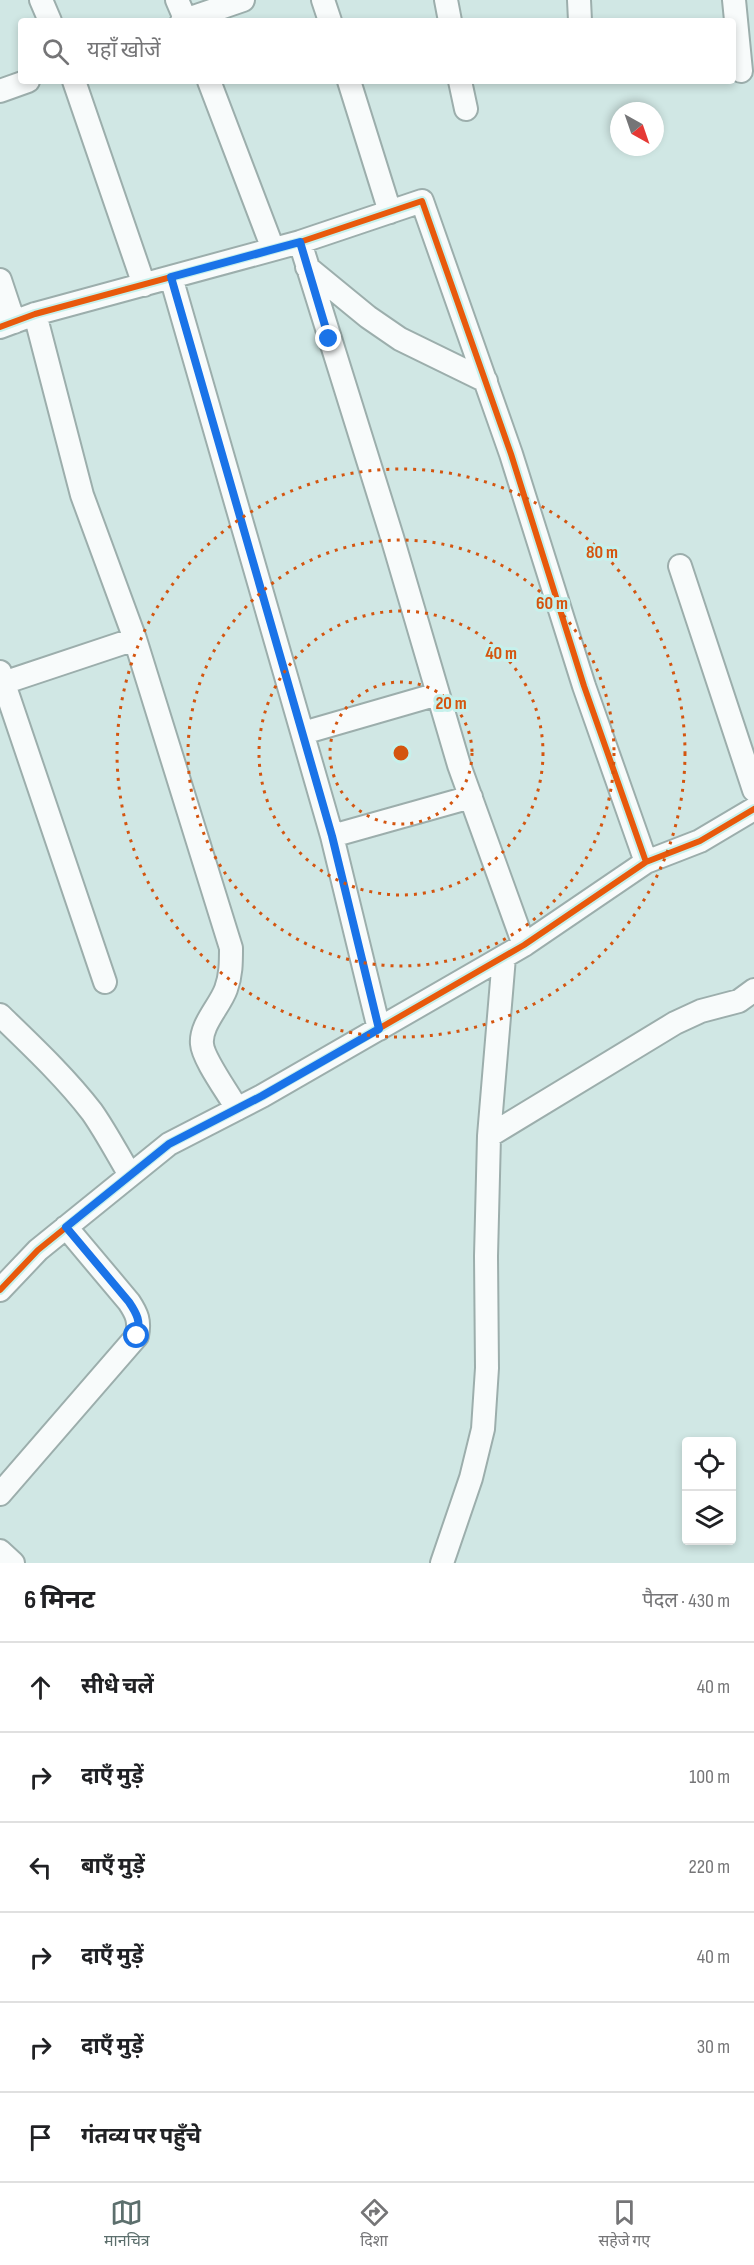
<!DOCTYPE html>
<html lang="hi">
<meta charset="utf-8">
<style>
:root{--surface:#fff;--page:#f2f2f2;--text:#202124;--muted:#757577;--line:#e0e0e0;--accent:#5c6f6d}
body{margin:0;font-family:"Sofia Sans Condensed","Noto Sans Devanagari",sans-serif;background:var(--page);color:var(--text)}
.controls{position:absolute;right:18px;bottom:18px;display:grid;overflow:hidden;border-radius:6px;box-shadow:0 3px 9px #0003}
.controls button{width:54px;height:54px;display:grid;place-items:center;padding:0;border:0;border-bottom:2px solid var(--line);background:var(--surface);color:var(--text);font:30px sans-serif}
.compass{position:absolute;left:610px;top:102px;width:54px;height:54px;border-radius:50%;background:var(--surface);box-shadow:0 3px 9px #0003;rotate:140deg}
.stop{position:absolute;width:18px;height:18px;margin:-14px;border:4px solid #1a73e8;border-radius:50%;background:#fff}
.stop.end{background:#1a73e8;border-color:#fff;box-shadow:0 2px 6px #0008}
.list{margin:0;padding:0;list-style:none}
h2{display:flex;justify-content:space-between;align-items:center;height:78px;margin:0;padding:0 24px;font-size:26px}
h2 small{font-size:20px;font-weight:400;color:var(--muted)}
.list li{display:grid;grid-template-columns:39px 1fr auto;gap:18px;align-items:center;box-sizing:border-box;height:90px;padding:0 24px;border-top:2px solid var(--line)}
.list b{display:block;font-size:22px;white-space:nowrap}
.list em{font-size:20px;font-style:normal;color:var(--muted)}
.icon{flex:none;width:33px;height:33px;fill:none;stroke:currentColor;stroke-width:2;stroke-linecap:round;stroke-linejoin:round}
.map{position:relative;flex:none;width:754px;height:1563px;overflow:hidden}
.search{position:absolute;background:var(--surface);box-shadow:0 3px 9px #0003;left:18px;right:18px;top:18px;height:66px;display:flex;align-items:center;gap:15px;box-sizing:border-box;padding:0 21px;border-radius:6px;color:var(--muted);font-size:22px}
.sheet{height:618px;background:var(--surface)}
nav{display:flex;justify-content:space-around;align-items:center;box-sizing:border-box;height:84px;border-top:2px solid var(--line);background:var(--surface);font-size:16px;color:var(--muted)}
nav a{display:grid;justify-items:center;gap:3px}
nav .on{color:var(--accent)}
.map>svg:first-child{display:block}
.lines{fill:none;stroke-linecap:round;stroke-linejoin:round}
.minor-casing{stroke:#9caeac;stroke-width:26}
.minor{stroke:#f8fbfb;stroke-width:22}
.cycleway-casing{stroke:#c6f1ec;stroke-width:10}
.cycleway{stroke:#e8590c;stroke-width:6}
.route{stroke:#1a73e8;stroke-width:8}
.ring{fill:none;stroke:#d4550f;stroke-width:3;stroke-dasharray:3 6}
.centre{fill:#d4550f;stroke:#c6f1ec;stroke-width:3}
.ring-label{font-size:18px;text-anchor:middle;font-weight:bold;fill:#d4550f;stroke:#c6f1ec;stroke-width:6;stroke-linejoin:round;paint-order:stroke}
</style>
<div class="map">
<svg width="754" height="1563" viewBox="0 0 754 1563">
<rect width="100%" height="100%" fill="#d0e7e4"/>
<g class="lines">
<defs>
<path id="minor" d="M41 0 50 21
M177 0 186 21
M323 0 330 21
M446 0 450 21
M579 0 580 21
M734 0 741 71
M182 21 243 0
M74 81 144 285
M209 81 273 249
M349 81 390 212
M460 81 466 109
M0 91 28 81
M300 242 392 537 459 765 524 945
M307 267 368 317 400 339 486 381
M171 277 332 836 379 1029
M0 280 14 322
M35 314 82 495 135 639 231 948C231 963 231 975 226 989 220 1006 200 1025 202 1044 203 1059 229 1094 237 1109
M0 327 35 314 300 242 422 201 511 454 584 686 646 862
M680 566 754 790
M0 672 105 982
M0 684 135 639
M303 733 438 694
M332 836 471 797
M0 1015C32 1046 65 1077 92 1112 106 1132 118 1155 130 1175
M489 1136 675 1023 701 1011 739 1001 754 990
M0 1290 38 1250 169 1144 262 1096 524 945 646 862 700 841 754 809
M0 1494 137 1336C140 1321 137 1314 129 1302L66 1227
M0 1551 13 1563
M442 1563 471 1478 483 1429 487 1368 486 1256 489 1136 504 957"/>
</defs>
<use href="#minor" class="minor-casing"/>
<use href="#minor" class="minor"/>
<defs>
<path id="cycleway" d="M0 327 35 314 300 242 422 201 511 454 584 686 646 862
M0 1290 38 1250 169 1144 262 1096 524 945 646 862 700 841 754 809"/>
</defs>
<use href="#cycleway" class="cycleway-casing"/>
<use href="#cycleway" class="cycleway"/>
</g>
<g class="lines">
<path class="route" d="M137 1336C141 1321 137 1314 129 1302L66 1227 169 1144 262 1096 379 1029 332 836 171 277 300 242 329 339"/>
</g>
<g class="ring">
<circle cx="401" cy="753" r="71"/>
<circle cx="401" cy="753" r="142"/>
<circle cx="401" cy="753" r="213"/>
<circle cx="401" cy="753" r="284"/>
</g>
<circle cx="401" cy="753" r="9" class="centre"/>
<g class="ring-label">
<text x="602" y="558">80 m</text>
<text x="552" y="609">60 m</text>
<text x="501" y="659">40 m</text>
<text x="451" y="709">20 m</text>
</g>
</svg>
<div class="controls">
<button><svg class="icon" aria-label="locate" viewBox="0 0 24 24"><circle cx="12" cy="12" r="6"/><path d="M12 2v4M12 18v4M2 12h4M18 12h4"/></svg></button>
<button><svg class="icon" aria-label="layers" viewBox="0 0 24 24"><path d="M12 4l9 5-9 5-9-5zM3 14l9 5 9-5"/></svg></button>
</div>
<svg class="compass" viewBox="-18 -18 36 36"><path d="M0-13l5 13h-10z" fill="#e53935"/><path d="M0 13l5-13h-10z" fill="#757577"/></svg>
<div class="stop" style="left:137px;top:1336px"></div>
<div class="stop end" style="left:329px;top:339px"></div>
<div class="search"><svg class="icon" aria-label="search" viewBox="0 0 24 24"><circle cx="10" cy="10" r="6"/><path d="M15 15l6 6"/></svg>यहाँ खोजें</div>
</div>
<section class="sheet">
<h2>6 मिनट<small>पैदल · 430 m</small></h2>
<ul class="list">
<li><svg class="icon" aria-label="ahead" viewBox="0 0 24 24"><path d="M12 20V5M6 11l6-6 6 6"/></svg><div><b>सीधे चलें</b></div><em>40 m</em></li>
<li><svg class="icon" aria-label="right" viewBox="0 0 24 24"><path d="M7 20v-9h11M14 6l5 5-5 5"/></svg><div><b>दाएँ मुड़ें</b></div><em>100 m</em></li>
<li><svg class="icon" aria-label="left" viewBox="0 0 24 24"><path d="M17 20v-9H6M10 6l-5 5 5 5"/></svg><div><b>बाएँ मुड़ें</b></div><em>220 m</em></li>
<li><svg class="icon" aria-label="right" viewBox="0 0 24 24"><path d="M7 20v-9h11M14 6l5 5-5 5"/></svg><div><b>दाएँ मुड़ें</b></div><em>40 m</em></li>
<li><svg class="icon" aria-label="right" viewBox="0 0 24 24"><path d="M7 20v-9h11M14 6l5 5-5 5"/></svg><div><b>दाएँ मुड़ें</b></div><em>30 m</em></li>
<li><svg class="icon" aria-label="arrive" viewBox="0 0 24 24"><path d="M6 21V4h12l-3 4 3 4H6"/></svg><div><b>गंतव्य पर पहुँचे</b></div></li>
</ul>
</section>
<nav>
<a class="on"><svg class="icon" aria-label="map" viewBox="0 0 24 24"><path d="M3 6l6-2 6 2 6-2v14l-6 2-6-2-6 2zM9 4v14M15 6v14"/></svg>मानचित्र</a>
<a><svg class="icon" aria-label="directions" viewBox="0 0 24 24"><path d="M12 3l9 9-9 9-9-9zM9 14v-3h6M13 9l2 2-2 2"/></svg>दिशा</a>
<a><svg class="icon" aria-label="saved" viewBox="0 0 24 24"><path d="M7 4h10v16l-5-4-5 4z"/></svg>सहेजे गए</a>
</nav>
